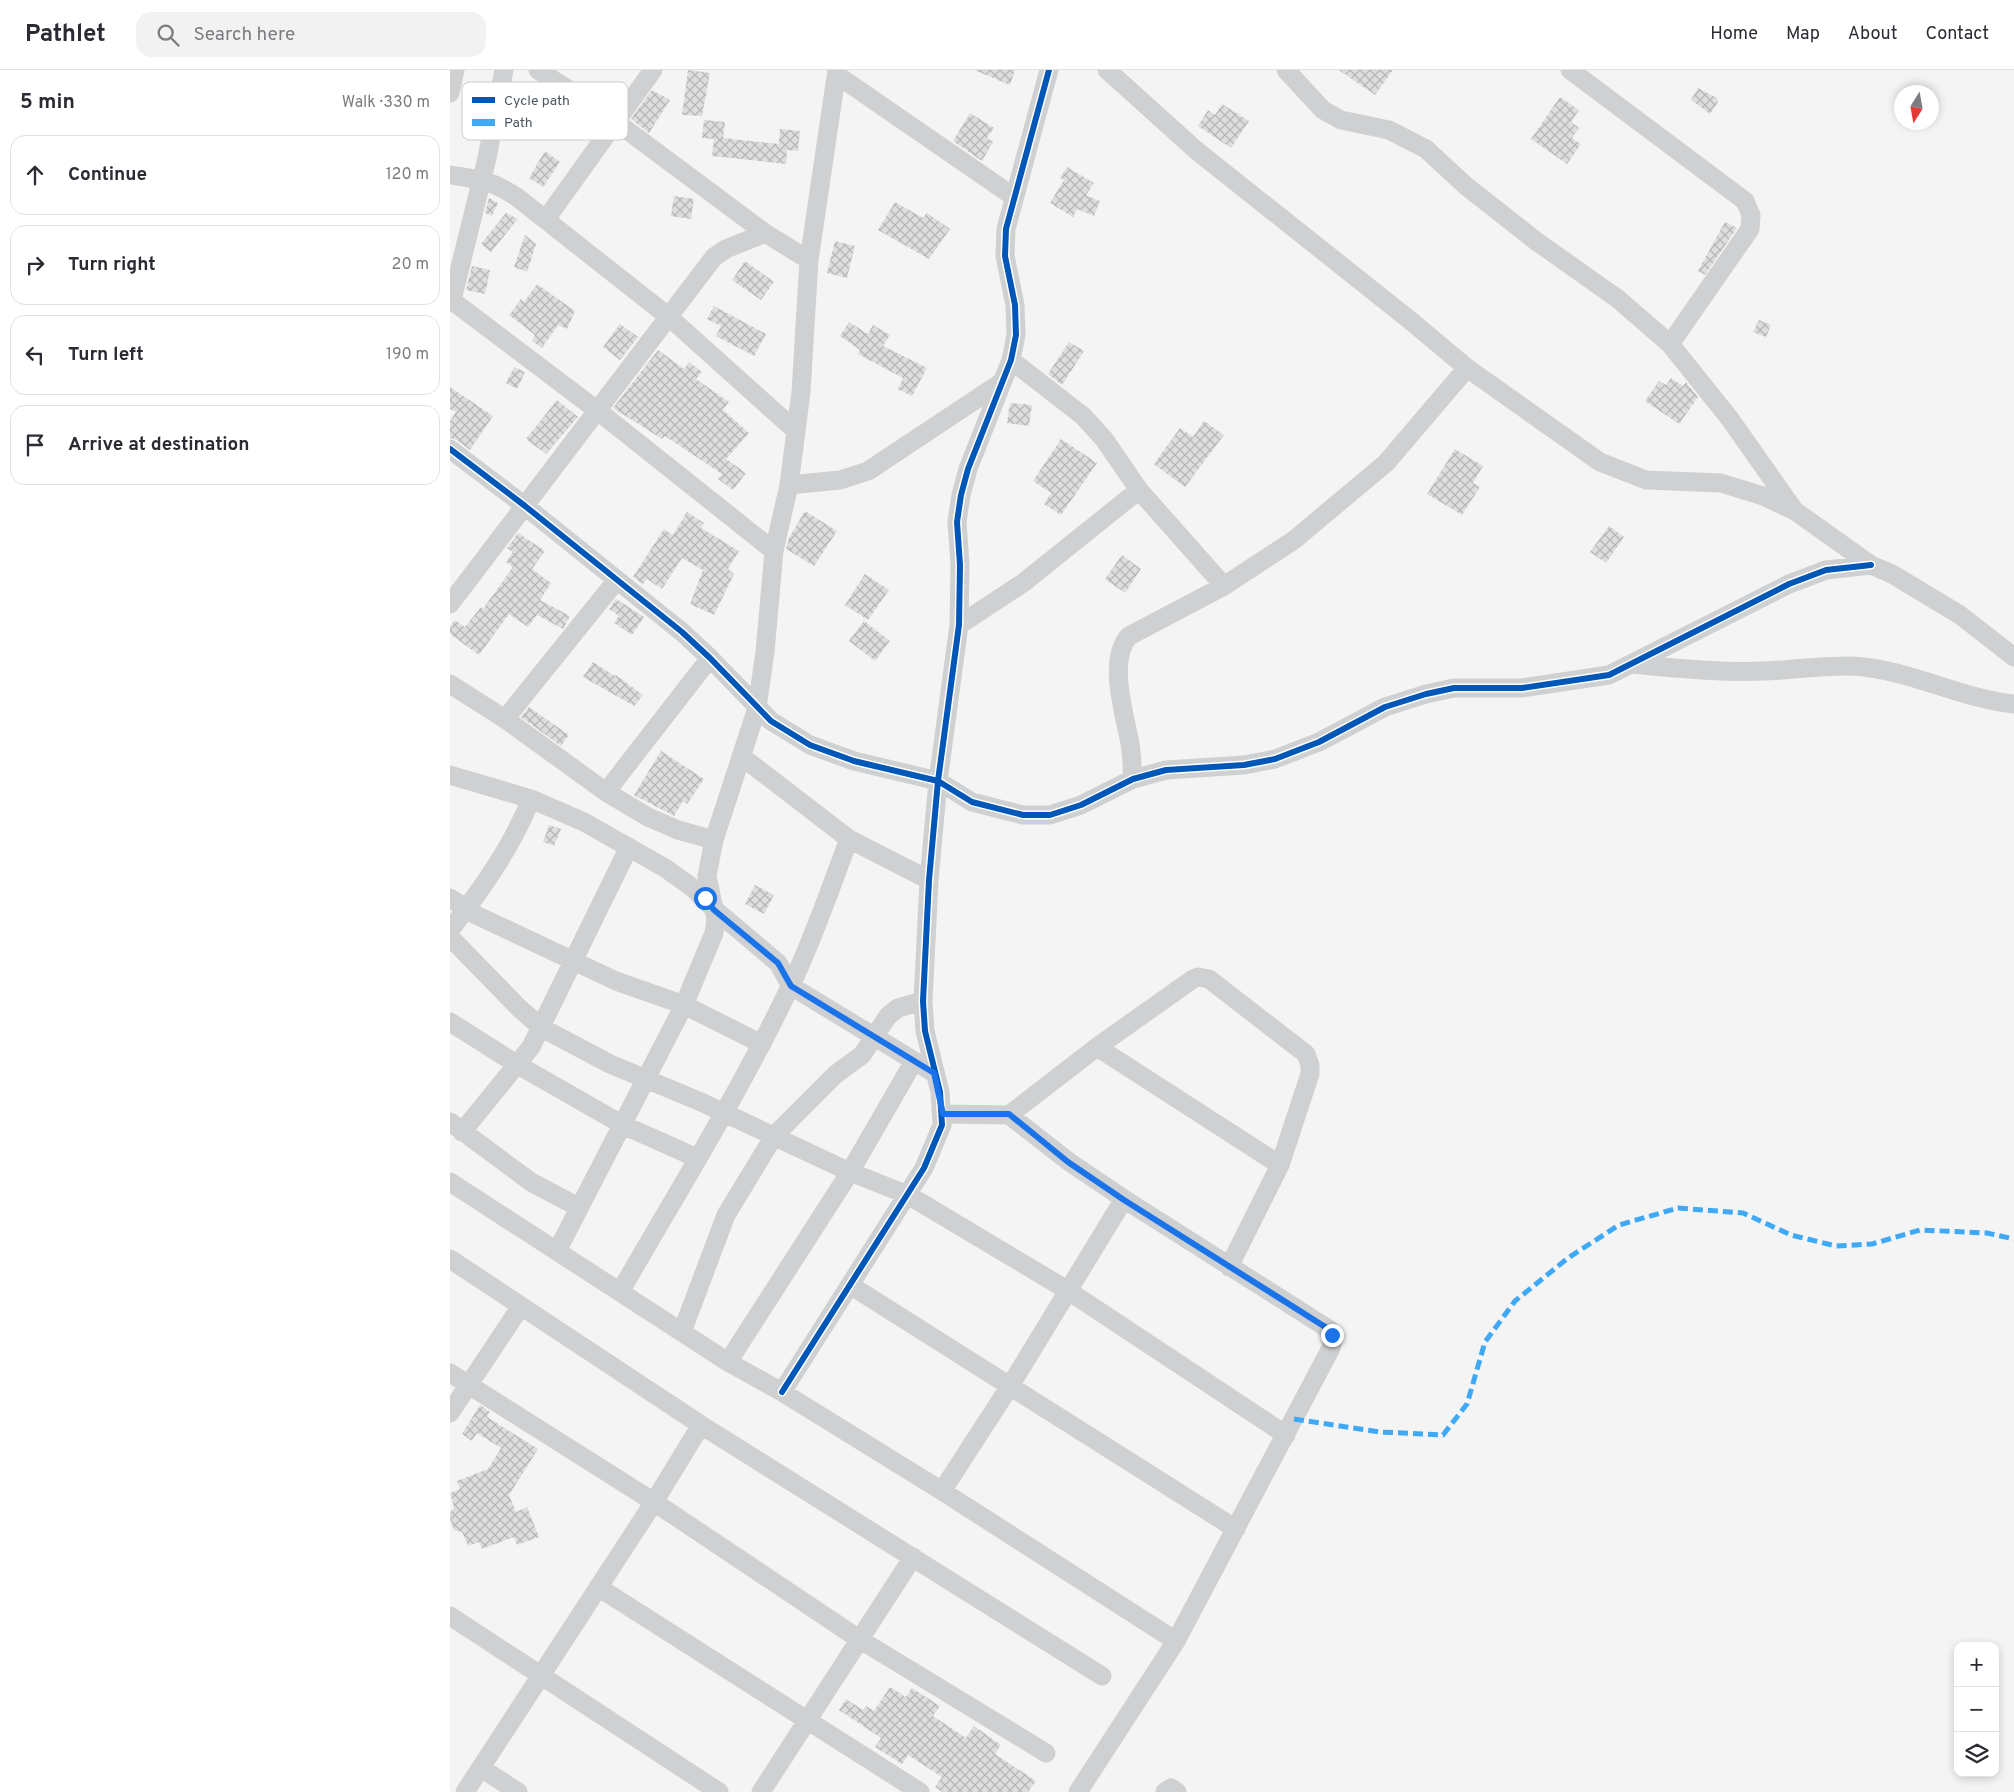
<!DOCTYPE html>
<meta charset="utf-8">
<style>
:root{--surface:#fff;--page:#f2f2f3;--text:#2b2b33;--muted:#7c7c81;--line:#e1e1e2}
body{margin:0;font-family:Overpass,sans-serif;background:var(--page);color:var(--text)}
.controls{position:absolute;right:15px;bottom:15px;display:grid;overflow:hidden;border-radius:10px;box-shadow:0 2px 8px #0003}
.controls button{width:45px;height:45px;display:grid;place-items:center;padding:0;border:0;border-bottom:1px solid var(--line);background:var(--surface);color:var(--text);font:25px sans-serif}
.compass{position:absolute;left:1444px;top:15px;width:45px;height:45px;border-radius:50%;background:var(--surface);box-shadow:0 2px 8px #0003;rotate:191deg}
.stop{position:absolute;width:15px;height:15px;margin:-11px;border:4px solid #1a73e8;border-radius:50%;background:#fff}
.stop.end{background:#1a73e8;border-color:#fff;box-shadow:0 1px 5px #0008}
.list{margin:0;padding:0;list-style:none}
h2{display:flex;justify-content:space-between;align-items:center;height:65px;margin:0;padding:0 20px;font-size:21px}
h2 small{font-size:16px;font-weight:400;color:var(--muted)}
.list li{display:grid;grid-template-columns:32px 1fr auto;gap:15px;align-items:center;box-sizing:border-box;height:80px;margin:0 10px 10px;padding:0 10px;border:1px solid var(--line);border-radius:15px}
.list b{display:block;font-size:19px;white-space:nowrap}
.list em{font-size:16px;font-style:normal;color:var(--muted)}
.icon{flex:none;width:28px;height:28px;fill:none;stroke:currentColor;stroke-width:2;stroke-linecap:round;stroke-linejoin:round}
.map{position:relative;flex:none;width:1564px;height:1722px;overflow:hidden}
header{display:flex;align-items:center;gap:30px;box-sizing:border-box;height:70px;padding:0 25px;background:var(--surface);border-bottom:1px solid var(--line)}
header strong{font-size:24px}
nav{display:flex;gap:28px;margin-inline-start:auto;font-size:18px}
.search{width:350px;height:45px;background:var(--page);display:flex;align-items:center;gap:12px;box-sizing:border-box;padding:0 18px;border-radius:15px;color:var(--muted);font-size:19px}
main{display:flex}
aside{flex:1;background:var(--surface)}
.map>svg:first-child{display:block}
.building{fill:url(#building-cross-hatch)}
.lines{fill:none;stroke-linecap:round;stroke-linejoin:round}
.minor{stroke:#ced0d2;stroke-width:19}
.quiet{stroke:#3fa9f5;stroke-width:5;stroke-dasharray:10 5;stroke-linecap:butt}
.cycleway-casing{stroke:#fff;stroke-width:9}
.cycleway{stroke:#0057b8;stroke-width:6}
.route{stroke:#1a73e8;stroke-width:6}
.key{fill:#fff;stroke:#c9ccd0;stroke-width:1}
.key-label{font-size:14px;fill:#4a5661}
</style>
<header>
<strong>Pathlet</strong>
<div class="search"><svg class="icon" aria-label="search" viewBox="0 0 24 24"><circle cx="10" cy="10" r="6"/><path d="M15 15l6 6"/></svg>Search here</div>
<nav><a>Home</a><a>Map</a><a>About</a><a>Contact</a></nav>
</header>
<main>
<aside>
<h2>5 min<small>Walk · 330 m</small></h2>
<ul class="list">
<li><svg class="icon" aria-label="ahead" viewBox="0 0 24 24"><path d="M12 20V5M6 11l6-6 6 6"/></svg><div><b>Continue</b></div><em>120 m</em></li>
<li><svg class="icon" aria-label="right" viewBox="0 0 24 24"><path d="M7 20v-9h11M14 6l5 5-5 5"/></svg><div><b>Turn right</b></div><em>20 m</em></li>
<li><svg class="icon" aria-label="left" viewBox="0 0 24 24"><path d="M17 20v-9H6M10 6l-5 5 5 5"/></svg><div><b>Turn left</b></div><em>190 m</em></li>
<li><svg class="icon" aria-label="arrive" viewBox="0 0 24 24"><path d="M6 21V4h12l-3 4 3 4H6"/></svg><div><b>Arrive at destination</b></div></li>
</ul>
</aside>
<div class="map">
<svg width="1564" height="1722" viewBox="0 0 1564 1722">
<defs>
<pattern id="building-cross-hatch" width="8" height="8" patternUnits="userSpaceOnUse" patternTransform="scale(1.25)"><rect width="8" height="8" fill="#ddddde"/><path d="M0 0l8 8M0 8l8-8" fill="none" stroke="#b5b6b7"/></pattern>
</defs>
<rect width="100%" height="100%" fill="#f4f4f4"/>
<path class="building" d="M238 0 260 3 252 46 232 45Z
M524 0H565L560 15Z
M889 0H943L925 25Z
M1248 18 1267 28 1268 32 1260 44 1241 30Z
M202 20 220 30 199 63 181 49Z
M1110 27 1129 40 1121 52 1129 58 1122 68 1131 74 1117 94 1081 69Z
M772 34 799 51 781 78 748 56 758 40 765 45Z
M520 43 544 58 537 68 543 72 532 91 503 71Z
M254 50 275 52 273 68 329 74 330 59 350 61 348 81 337 80 336 94 262 86 264 69 252 68Z
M95 81 110 92 93 117 79 108Z
M617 97 644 113 636 125 650 131 644 146 627 139 623 147 600 133 614 110 610 108Z
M224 126 244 129 241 149 221 146Z
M39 128 48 133 42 146 35 143Z
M445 132 473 148 477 143 500 159 479 189 428 160Z
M56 143 68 149 41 182 31 174Z
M1275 152 1287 158 1255 205 1248 201Z
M75 165 86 174 77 202 64 197Z
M385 171 405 176 397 208 377 203Z
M295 191 324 212 311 230 282 210Z
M22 196 40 200 35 224 16 220Z
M87 214 125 241 117 259 108 255 92 278 82 271 85 265 59 245 71 229 74 232Z
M264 236 316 264 304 286 266 266 271 256 257 249Z
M1309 250 1321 255 1316 267 1303 262Z
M399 252 418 264 423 255 440 265 433 276 477 298 462 326 448 319 453 308 408 284 410 280 390 266Z
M170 254 188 267 170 290 153 277Z
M619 272 634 281 612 315 598 304Z
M208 280 234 299 239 292 252 302 246 309 279 332 273 340 299 363 276 389 296 403 283 420 268 409 272 404 215 366 212 369 163 338Z
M64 297 75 302 67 319 56 313Z
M1221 308 1233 316 1236 312 1248 327 1229 354 1195 331 1209 311 1216 315Z
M0 317 43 346 20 380 7 370 0 368V351L6 342 0 339Z
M107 330 128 347 96 384 76 369Z
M560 333 582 335 579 356 557 353Z
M754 351 774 365 735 417 704 394 730 358 743 367Z
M611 369 647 393 611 445 594 434 601 423 583 411Z
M1005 379 1033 396 1023 413 1030 417 1012 445 977 424Z
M355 441 387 461 364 496 336 479 339 468Z
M237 442 254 453 251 458 289 481 278 499 284 504 264 545 240 534 253 500 232 488 212 519 197 509 193 514 183 507 214 459 223 465Z
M1159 456 1174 467 1156 493 1140 482Z
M68 463 95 481 82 499 101 513 90 530 120 546 113 559 87 545 78 557 59 544 29 585 0 564V557L5 550 15 557 31 537 33 539 63 497 56 492 63 482 57 478Z
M672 485 691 499 675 523 655 509Z
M415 504 439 520 418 550 395 535Z
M166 529 194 547 182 565 164 553 169 546 159 539Z
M414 551 440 571 425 591 399 571Z
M143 592 165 606 166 605 193 625 184 636 133 607Z
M79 637 119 665 111 676 71 647Z
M211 681 254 709 237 734 233 731 224 746 184 725Z
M99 755 111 759 104 776 93 772Z
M305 815 324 825 314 844 295 834Z
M30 1335 40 1342 37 1347 88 1379 59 1425 66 1442 77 1437 89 1467 67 1475 64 1467 32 1479 29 1472 18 1476 12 1462 4 1460 0 1449V1443L4 1437 0 1423 10 1419 7 1411 38 1399 51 1378 27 1363 22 1371 12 1364Z
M440 1617 456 1627 462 1618 490 1636 483 1646 516 1668 524 1656 551 1675 545 1684 586 1711 578 1722H492L485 1717 492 1707 458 1685 452 1694 425 1677 431 1668 389 1640 396 1629 413 1640 416 1636 424 1641Z"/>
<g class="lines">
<path class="minor" d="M88 0 150 40 315 163 359 190
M657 0 747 81 961 251 1017 298 1150 392 1196 410 1271 413 1313 426 1345 441 1421 495 1442 504 1510 545 1564 587
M836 0 873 40 891 50 939 60 976 79 1016 116 1086 171 1168 229 1220 274 1280 349 1344 440
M1120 0 1295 131 1301 145 1300 159 1220 274
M387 5 564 127
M0 23 5 0
M0 105C29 109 44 111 68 128L219 247 345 360
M96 149 203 0
M0 229 148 341 324 481
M2 230 37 88 54 0
M561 290 633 346 654 369 689 420 774 516
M0 379 75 436 232 562 260 588 321 651 360 675 404 691 488 711 522 732 573 745H600L631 735 683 709 716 700 794 695 825 689 869 672 935 637 976 624 1004 618H1072L1159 605 1339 514 1376 500 1421 495
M339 415 390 410 418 401 549 314
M0 534 264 187 276 179 315 163
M509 555 573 513 689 420
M1182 594C1226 598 1271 603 1315 601 1344 600 1373 595 1402 596 1459 599 1508 628 1564 634
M0 614 55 649 156 722 198 747 228 760 264 770
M55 649 166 511
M291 686 399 769 479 810
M0 705 81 729 134 752 215 798 243 818 264 839 328 893 341 916 484 1003
M683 709C682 698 682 686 680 674 675 645 657 590 679 566L774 516 844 470 936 393 1017 298
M156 722 260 588
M0 828 26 845 166 911 234 935 312 974
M0 860C31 820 62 777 81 729
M0 867 69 938 92 958 160 994 251 1032 400 1102 458 1125 617 1220 836 1365
M0 952 68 995 173 1055 247 1088
M647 977 830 1095
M493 1044 559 1045 618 1091 674 1129 880 1260 883 1269 881 1278 726 1571 628 1722
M559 1045 647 977 743 909 748 907 759 909 856 984 860 995V1004L830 1095 779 1197
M0 1052 81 1112 128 1137
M12 1062 81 977 179 777
M0 1112 278 1292 332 1322 492 1421 726 1571
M107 1181 234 935 264 863 266 849 257 806 264 770 307 638 315 582 324 481 339 415 351 322 359 190 387 0
M0 1189 251 1355 652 1606
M400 1215 786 1459
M170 1222C228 1121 290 1022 340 917 363 870 380 819 399 769
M232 1262 276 1145 324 1066 386 1004 412 985 438 946 448 938 473 931
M278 1292 400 1102 464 991
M0 1303 204 1432 409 1569 596 1683
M332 1322 474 1098 492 1055 490 1022 475 961 473 931 479 810 488 711 509 555 510 495 507 452 511 425 518 399 561 290 566 265 565 235 555 186 556 159 599 0
M0 1343 71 1236
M492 1421 560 1316 674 1129
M148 1517 470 1722
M0 1546 269 1722
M31 1698 68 1722
M15 1722 204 1432 251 1355
M311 1722 463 1487
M715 1722 721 1718 727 1722"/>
<path class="quiet" d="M844 1349 930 1362 993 1365 1017 1334 1035 1272 1065 1231 1118 1188 1169 1155 1228 1138 1293 1143 1341 1165 1386 1176 1422 1174 1470 1160 1537 1163 1564 1169"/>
<defs>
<path id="cycleway" d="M0 379 75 436 232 562 260 588 321 651 360 675 404 691 488 711 522 732 573 745H600L631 735 683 709 716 700 794 695 825 689 869 672 935 637 976 624 1004 618H1072L1159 605 1339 514 1376 500 1421 495
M332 1322 474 1098 492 1055 490 1022 475 961 473 931 479 810 488 711 509 555 510 495 507 452 511 425 518 399 561 290 566 265 565 235 555 186 556 159 599 0"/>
</defs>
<use href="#cycleway" class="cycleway-casing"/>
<use href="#cycleway" class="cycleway"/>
</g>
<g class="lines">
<path class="route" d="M255 828 264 840 328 893 341 916 484 1003 493 1044H559L618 1092 674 1130 880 1260 882 1265"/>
</g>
<rect x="12" y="12" width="166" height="58" rx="8" class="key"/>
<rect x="22" y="27" width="23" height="6" fill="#0057b8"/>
<rect x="22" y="49" width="23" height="7" fill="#3fa9f5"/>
<g class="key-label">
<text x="54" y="35">Cycle path</text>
<text x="54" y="57">Path</text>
</g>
</svg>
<div class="controls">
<button>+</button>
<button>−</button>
<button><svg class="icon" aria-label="layers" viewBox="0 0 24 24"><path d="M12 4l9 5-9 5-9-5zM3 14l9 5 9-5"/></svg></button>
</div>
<svg class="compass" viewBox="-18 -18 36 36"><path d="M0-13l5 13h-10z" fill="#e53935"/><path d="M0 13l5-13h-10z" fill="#7c7c81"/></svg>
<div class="stop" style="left:255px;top:828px"></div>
<div class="stop end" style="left:882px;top:1265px"></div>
</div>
</main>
